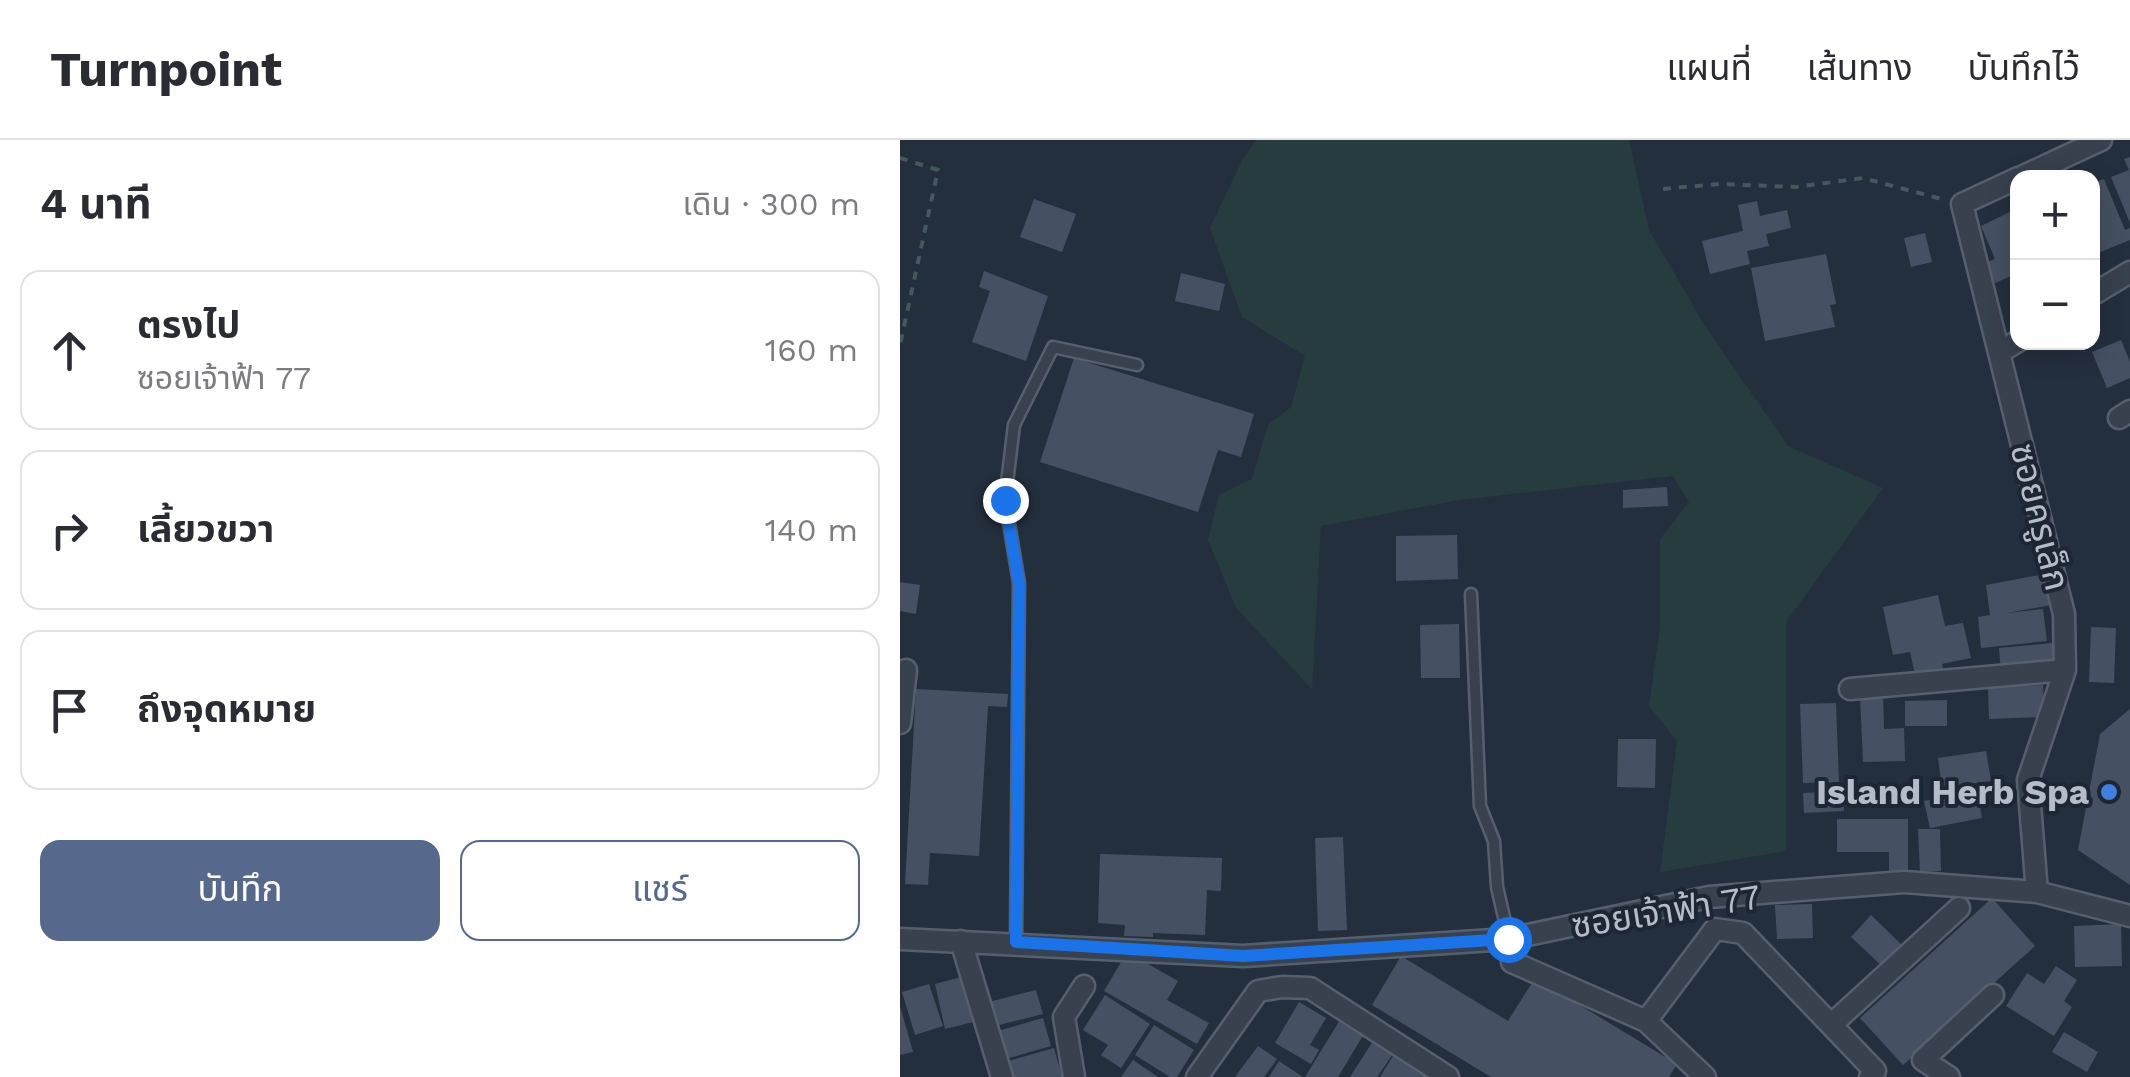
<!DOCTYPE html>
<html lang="th">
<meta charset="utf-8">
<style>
:root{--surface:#fff;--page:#f2f2f3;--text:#2b2b33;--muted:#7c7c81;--line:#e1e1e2;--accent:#56698c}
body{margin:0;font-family:"Work Sans","Noto Sans Thai",sans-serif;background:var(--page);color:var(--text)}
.controls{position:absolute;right:30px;top:30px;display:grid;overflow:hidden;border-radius:20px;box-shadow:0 5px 25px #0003}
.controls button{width:90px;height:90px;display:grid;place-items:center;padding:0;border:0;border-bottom:2px solid var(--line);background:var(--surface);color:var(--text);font:50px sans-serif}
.stop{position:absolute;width:30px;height:30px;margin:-22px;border:8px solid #1a73e8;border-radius:50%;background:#fff}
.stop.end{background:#1a73e8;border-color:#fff;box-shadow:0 2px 10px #0008}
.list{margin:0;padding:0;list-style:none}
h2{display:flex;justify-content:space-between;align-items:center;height:130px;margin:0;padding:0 40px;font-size:42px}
h2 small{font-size:32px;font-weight:400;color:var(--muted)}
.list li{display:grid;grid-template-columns:65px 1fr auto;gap:30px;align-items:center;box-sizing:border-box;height:160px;margin:0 20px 20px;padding:0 20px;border:2px solid var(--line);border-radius:20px}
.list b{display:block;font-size:38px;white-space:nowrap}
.list p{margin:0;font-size:32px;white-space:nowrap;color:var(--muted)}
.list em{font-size:32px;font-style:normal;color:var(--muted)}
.actions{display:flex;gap:20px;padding:30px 40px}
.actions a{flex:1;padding:22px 0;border:2px solid var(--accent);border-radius:20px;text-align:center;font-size:35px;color:var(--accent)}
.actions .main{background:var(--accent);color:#fff}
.icon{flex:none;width:55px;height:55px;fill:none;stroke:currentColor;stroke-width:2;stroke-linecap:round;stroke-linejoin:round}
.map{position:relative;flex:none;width:1230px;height:937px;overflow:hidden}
header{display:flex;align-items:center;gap:60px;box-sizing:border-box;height:140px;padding:0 50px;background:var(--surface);border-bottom:2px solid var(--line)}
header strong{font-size:48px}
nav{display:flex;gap:55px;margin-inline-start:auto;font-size:35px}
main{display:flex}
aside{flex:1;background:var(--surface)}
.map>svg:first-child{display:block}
.green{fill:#263c3f}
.building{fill:#455162}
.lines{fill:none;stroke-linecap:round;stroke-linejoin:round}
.service-casing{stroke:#565f6c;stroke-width:15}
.minor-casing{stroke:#565f6c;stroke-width:25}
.path{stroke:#44595c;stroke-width:4;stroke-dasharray:8 8;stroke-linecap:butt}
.service{stroke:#38414e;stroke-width:10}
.minor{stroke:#38414e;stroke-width:20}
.route{stroke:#1a73e8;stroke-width:12}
.shop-dot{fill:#3f7fe0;stroke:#1d2633;stroke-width:4}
.labels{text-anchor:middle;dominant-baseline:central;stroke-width:8;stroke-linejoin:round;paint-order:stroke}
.street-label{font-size:35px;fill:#b4bcc9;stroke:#1d2633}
.poi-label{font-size:35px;font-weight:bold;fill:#b4bcc9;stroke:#1d2633;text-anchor:end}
</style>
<header>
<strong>Turnpoint</strong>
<nav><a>แผนที่</a><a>เส้นทาง</a><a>บันทึกไว้</a></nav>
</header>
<main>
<aside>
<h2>4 นาที<small>เดิน · 300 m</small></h2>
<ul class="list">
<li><svg class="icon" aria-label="ahead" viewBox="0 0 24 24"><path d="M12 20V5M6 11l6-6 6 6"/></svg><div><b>ตรงไป</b><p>ซอยเจ้าฟ้า 77</p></div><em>160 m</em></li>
<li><svg class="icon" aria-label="right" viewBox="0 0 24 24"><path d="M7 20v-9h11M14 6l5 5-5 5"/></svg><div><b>เลี้ยวขวา</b></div><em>140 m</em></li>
<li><svg class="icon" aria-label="arrive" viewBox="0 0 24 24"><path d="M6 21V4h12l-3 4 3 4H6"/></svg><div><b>ถึงจุดหมาย</b></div></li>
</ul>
<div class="actions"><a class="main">บันทึก</a><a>แชร์</a></div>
</aside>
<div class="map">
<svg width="1230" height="937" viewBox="0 0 1230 937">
<rect width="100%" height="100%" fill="#242f3e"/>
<path class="green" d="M357 0H729L749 90 805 186 888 306 983 348 886 482V711L760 732 777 601 749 566 760 487V399L789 362 773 336 559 360 421 386 412 549 336 468 308 400 319 355 352 339 368 285 391 267 405 216 342 177 310 88 343 18Z"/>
<path class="building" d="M1230 17V83L1211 37 1229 30 1224 19Z
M1204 39 1225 90 1230 88V100L1198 113 1192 99V43Z
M134 59 176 74 162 112 120 97Z
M857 61 860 76 887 70 891 88 866 94 869 106 847 111 850 124 810 134 802 101 843 91 838 65Z
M1118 68V133L1095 143 1086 123 1095 119 1081 86Z
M1025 93 1032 122 1011 127 1004 98Z
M926 114 936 164 930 165 935 187 865 201 851 128Z
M84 131 148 156 126 221 72 202 90 151 79 147Z
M281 133 325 144 319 171 275 161Z
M1221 200 1230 222V238L1207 248 1192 212Z
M174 218 354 274 341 317 318 310 298 372 140 322Z
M767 347 768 366 723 368V350Z
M557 395 558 439 496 441V396Z
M1145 434 1151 465 1107 473 1143 469 1147 501 1081 508 1078 477 1090 475 1086 445Z
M0 442 20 445 16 474 0 471Z
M1038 455 1045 486 1063 483 1071 518 1042 524 1043 529 1015 535 1010 512 993 515 983 467Z
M559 484 560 538H521L520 485Z
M1191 487 1216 488 1214 543 1189 542Z
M1153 503 1156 526 1101 532 1099 508Z
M1143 545 1144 577 1089 579 1088 547Z
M16 549 108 554 107 567 88 566 79 716 30 713 28 745 5 744Z
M983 555 984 589 1004 588 1005 621 963 622 960 556Z
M1047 560V586H1005V561Z
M936 563 939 642 903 643 900 564Z
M1230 569V745L1178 710 1200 594Z
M718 599H756L755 648 717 647Z
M1086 611 1091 641 1042 648 1038 618Z
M943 651 944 671 904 673 903 653Z
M1077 651 1082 678 1030 688 1024 661Z
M937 679H1008V734H989V712H937Z
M1018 689H1040L1041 731 1020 732Z
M443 697 447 790 418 791 415 698Z
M200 714 322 718 321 751 307 750 305 795 253 793V797L224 796 225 785 198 783Z
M1092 758 1135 806 1003 925 960 878Z
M912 764 913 798 877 799 875 765Z
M971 775 1005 808 985 829 951 797Z
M1221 784 1222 826 1175 827 1174 786Z
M227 812 278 841 267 860 309 883 297 904 204 851Z
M501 816 608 881 635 838 777 924 769 937H591L472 865Z
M1156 826 1177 840 1164 861 1172 867 1154 896 1106 866 1127 833 1144 844Z
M62 837 73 882 45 889 35 844Z
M29 844 43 886 15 895 2 852Z
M136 850 143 874 91 887 85 863Z
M205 855 250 884 221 928 201 915 208 905 183 890Z
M399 862 426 878 410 905 419 910 411 924 375 903Z
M0 866 13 912 0 915Z
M143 878 151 906 102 920 94 892Z
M440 880 464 894 438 937H405Z
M254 885 294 910 277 937H270L235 915Z
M1164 892 1198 912 1187 932 1152 912Z
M475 898 495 911 477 937H450Z
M358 906 377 919 364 937H335Z
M154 908 162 937H110L105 922Z
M496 911 539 937H480Z
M233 920 258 937H221Z
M379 921 403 937H369Z"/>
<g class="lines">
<defs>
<path id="service" d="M571 454 580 666 594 701 597 747 609 799
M116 802 119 443 105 359 114 285 153 207 237 225"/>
<path id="minor" d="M1118 38 1062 64 1164 474 1165 530 1128 640 1137 752
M1119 38 1201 0
M1192 155 1230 132
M1100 212 1118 201
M1219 278 1230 271
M950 549 1165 530
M0 583 6 530
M0 799 343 816 609 799 809 757 1004 742 1137 752 1230 776
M61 801 102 937
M612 822 746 881 805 937
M746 881 815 789 843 793 975 931 970 937
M931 885 1059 768
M174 937 164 877 184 846
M297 937 358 851 382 847 410 848 548 937
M1049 937 1023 920 1093 855"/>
</defs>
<use href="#service" class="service-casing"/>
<use href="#minor" class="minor-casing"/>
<path class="path" d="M0 18 38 30 0 205
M763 49 819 44 896 47 963 38 1045 60"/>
<use href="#service" class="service"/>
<use href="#minor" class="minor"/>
</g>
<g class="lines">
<path class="route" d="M105 360 119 443 116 802 343 816 608 799"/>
</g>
<circle class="shop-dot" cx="1209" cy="652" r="10"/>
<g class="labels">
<g class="street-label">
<text transform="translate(1140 377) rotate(76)">ซอยครูเล็ก</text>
<text transform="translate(766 771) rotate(-9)">ซอยเจ้าฟ้า 77</text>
</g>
<g class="poi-label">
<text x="1189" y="652">Island Herb Spa</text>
</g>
</g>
</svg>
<div class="controls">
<button>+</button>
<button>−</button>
</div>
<div class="stop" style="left:608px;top:799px"></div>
<div class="stop end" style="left:105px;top:360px"></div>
</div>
</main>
